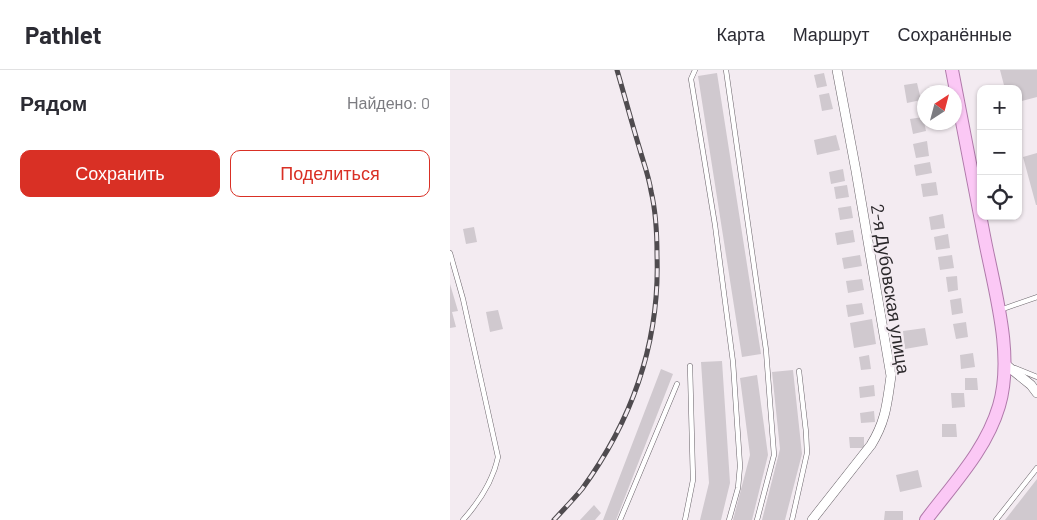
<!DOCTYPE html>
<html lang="ru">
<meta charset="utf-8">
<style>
:root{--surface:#fff;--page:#f2f2f3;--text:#2b2b33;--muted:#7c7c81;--line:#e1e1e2;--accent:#d93025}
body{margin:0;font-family:Barlow,sans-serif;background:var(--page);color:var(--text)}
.controls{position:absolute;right:15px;top:15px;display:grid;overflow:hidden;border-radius:10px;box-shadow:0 1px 4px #0004}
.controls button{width:45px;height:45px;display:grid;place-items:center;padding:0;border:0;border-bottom:1px solid var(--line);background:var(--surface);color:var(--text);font:25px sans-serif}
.compass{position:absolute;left:467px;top:15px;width:45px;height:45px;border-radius:50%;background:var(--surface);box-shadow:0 1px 4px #0004;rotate:36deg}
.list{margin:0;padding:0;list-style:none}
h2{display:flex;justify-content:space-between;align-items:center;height:65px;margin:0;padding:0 20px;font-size:21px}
h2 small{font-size:16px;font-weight:400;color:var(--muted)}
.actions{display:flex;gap:10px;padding:15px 20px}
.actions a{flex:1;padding:11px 0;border:1px solid var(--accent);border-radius:10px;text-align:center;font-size:18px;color:var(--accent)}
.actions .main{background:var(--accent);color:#fff}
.icon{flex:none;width:28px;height:28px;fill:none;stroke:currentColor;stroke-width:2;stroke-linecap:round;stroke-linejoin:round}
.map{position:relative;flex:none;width:587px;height:450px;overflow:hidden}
header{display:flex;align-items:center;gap:30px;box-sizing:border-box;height:70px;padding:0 25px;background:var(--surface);border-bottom:1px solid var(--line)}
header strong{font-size:24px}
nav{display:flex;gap:28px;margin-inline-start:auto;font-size:18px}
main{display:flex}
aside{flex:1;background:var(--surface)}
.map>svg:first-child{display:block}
.building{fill:#d0c9cf}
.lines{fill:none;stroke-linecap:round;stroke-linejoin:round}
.lane-casing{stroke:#696369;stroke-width:5.5}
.street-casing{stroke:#696369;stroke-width:10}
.primary-casing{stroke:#b079aa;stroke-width:14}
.lane{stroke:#fff;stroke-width:4.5}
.street{stroke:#fff;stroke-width:9}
.primary{stroke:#fbc8f5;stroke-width:12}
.rail-casing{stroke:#4f4b4f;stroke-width:5}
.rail{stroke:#f3ebf1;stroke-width:3;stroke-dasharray:9;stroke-linecap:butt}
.labels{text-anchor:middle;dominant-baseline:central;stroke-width:4.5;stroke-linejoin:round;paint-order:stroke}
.street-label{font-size:18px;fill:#2b282b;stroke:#f3ebf1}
</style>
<header>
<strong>Pathlet</strong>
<nav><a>Карта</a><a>Маршрут</a><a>Сохранённые</a></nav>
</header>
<main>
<aside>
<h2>Рядом<small>Найдено: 0</small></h2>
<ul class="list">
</ul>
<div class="actions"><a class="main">Сохранить</a><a>Поделиться</a></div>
</aside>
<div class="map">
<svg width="587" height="450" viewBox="0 0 587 450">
<rect width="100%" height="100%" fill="#f3ebf1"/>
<path class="building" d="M550 0H587V27L568 32V19H555Z
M267 3 311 284 292 287 248 6Z
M374 3 377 16 367 18 364 5Z
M467 13 471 30 457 33 454 15Z
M379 23 383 39 372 41 369 25Z
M473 47 476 61 463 64 460 49Z
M386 65 390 80 367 85 364 70Z
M477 71 479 86 466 88 463 74Z
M587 83V135H586L573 87Z
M480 92 482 103 466 106 464 95Z
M393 99 395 111 381 114 379 102Z
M486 112 488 125 473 127 471 114Z
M397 115 399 127 386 129 384 117Z
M401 136 403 148 390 150 388 138Z
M493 144 495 158 481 160 479 147Z
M24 157 27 172 16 174 13 159Z
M403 160 405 172 387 175 385 163Z
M498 164 500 178 486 180 484 167Z
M410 185 412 196 394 199 392 188Z
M502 185 504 198 490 200 488 187Z
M507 206 508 220 498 222 496 207Z
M412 209 414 220 398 223 396 211Z
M0 214 8 241 2 242 6 257 0 258Z
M511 228 513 243 502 245 500 230Z
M412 233 414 244 398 247 396 235Z
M48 240 53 259 40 262 36 242Z
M422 249 426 274 404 278 400 253Z
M516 252 518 267 506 269 503 254Z
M475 258 478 275 455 279 453 261Z
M523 283 525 297 511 299 510 285Z
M419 285 421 299 411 300 409 287Z
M272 291 280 413 271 450H250L259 413 251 292Z
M211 299 223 304 166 450H153Z
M343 300 352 384 335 450H312L330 379 322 302Z
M307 305 318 385 302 450H283L300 385 290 308Z
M515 308H527L528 320H515Z
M424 315 425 326 410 328 409 317Z
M501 323H514L515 337 502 338Z
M424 341 425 352 411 353 410 343Z
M492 354H506L507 367H492Z
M399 367H414V378H400Z
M468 400 472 417 450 422 446 405Z
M587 409V450H555Z
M144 435 151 443 145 450H130Z
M435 441H453V450H434Z"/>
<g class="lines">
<defs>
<path id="lane" d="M245 0 241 9 265 155 283 292 290 396 288 418 279 450
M276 0 316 280 324 385 307 450
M0 183 13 229 48 387C43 411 29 432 13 450
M550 240 587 227
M565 298 587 307
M170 450 227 314
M235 450 243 410 240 296
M342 450 357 383 356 362 349 301
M546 450 587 398"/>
<path id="street" d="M555 294 581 315 587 323
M362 450 421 375C436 351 437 333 441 306L406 101 387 0"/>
<path id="primary" d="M476 450C503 414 536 380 549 336 564 286 545 222 535 171 524 114 513 57 502 0"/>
</defs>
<use href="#lane" class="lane-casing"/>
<use href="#street" class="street-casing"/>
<use href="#primary" class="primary-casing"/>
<use href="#lane" class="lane"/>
<use href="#street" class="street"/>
<use href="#primary" class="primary"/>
<defs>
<path id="rail" d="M104 450C113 440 123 430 132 419 183 349 210 272 207 185 207 163 206 142 201 121 199 107 194 94 190 80 182 54 175 27 167 0"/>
</defs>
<use href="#rail" class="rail-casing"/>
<use href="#rail" class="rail"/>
</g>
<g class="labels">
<g class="street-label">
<text transform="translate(441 219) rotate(81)">2-я Дубовская улица</text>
</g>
</g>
</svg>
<div class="controls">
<button>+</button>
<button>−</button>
<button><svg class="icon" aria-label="locate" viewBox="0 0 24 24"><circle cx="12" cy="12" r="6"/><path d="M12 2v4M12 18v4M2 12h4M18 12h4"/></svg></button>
</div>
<svg class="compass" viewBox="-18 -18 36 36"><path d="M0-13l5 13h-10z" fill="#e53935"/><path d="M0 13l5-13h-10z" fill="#7c7c81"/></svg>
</div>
</main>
